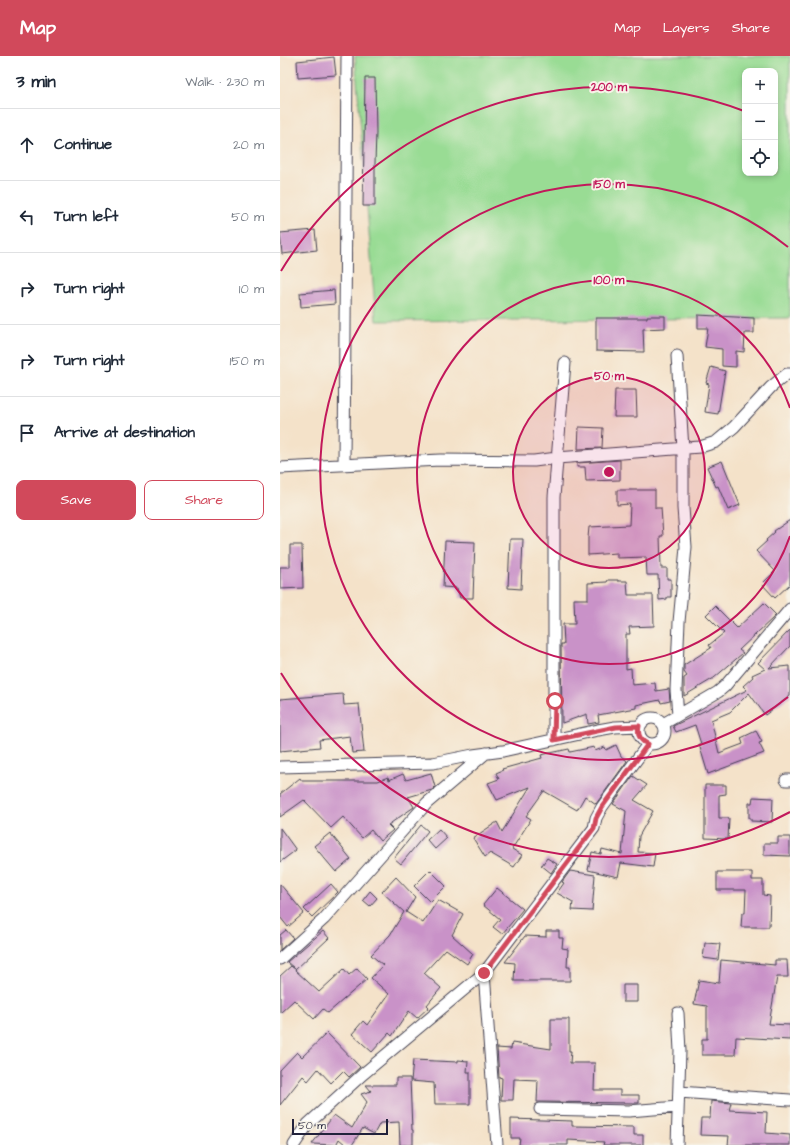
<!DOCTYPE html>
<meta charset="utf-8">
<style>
:root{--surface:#fff;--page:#f2f2f3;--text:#1f2937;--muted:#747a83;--line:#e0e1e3;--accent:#d1495b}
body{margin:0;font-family:"Architects Daughter",sans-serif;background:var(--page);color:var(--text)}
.controls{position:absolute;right:12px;top:12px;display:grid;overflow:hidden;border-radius:8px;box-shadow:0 2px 6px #0003}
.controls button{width:36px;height:36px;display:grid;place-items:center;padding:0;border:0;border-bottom:1px solid var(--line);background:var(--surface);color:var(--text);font:20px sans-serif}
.scale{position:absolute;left:12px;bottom:10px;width:96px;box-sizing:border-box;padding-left:4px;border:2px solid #22223b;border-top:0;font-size:11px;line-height:14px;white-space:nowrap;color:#22223b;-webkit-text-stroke:3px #f7f3e8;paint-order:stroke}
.stop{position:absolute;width:12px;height:12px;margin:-9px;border:3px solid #d1495b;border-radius:50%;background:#fff}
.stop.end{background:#d1495b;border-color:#fff;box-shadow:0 1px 4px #0008}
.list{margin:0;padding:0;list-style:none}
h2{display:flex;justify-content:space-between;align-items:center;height:52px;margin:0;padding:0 16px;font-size:17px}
h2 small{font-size:13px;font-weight:400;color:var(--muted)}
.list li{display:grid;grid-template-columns:26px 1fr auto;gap:12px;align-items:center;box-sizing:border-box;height:72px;padding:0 16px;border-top:1px solid var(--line)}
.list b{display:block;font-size:15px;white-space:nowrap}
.list em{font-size:13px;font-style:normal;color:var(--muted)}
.actions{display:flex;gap:8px;padding:12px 16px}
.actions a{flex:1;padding:9px 0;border:1px solid var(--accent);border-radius:8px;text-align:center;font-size:14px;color:var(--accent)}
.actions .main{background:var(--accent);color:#fff}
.icon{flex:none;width:22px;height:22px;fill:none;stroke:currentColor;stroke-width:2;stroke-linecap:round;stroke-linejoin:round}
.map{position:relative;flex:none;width:510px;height:1089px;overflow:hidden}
header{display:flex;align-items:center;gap:24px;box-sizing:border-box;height:56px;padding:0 20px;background:var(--accent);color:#fff}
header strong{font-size:19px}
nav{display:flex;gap:22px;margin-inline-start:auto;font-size:14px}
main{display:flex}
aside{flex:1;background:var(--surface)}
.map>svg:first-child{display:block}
.green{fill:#99dc94;stroke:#5e7f68;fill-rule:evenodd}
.building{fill:#c992c8}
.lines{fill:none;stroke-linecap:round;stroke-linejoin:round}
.minor-casing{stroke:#423f50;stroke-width:13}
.minor{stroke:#fff;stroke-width:11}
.route{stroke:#d1495b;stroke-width:5}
.ring{fill:none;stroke:#c2185b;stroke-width:2}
.centre{fill:#c2185b;stroke:#f7f3e8;stroke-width:2}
.ring-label{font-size:12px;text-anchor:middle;font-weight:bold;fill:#c2185b;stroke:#f7f3e8;stroke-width:4;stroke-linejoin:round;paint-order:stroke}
</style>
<header>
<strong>Map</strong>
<nav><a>Map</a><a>Layers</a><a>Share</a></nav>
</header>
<main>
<aside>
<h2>3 min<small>Walk · 230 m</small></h2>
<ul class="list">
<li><svg class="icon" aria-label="ahead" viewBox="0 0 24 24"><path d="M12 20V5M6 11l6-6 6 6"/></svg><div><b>Continue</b></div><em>20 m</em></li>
<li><svg class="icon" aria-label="left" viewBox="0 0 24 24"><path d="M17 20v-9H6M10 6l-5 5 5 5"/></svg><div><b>Turn left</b></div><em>50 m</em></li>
<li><svg class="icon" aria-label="right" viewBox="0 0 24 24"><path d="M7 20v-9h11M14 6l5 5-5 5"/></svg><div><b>Turn right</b></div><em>10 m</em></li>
<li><svg class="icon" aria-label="right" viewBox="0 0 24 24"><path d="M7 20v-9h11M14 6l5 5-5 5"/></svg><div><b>Turn right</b></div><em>150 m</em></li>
<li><svg class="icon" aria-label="arrive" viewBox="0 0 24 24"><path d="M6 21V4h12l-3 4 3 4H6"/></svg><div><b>Arrive at destination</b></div></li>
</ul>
<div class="actions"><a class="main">Save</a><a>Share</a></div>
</aside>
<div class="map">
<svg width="510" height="1089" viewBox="0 0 510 1089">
<rect width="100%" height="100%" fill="#f7f3e8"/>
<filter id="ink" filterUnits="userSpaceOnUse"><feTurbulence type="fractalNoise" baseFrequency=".025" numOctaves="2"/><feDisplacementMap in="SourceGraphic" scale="8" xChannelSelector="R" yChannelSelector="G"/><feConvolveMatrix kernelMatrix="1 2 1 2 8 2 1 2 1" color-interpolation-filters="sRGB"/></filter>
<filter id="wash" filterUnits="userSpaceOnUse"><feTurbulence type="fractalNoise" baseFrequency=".012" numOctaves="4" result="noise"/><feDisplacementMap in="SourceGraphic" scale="16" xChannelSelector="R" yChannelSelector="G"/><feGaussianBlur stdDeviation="0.9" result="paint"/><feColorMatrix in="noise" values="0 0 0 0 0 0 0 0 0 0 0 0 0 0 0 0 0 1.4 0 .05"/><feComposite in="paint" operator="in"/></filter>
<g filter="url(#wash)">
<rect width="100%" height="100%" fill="#f4e2c9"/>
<path class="green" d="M75 0H510V262L96 265ZM465 15H495V117H465Z"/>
<g id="blocks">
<path class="building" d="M54 1 56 19 18 22 17 5Z
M85 22H95L96 77 95 107V150H83Z
M35 174 37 194 2 198 0 177Z
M54 234 55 248 21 251 20 237Z
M418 259 474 262V277H465L464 296 456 295V311L442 310V293L425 291 428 272H418Z
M367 260H385V272L363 273 364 296 316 295V262H367Z
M431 311 445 315 438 358 425 356 429 328 426 327Z
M335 334H356L357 361H334Z
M299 371 323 372 322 392 298 393Z
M340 404V424L306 425 305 411H297V407Z
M442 405 460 449 448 454 438 430 436 431 427 411Z
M337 434H375V452H381L383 480H380L381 512H387V523H391V541H387V543L379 544 378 519H367L366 501 337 502V497L308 499V482L309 471 349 469 350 448 337 449Z
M510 464V528L495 542 482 528 495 515 476 495 487 485 486 484 495 476 494 475Z
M230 483H243L241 533 228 532Z
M165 485 195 486 193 542H180L177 532 163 531Z
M10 489H22L23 532 0 533V511H10Z
M328 524H338V525H347L348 539H373L374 570 349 571 350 578H346V613L351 612 352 629 375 627 376 635 389 633 390 645 381 647 380 644 356 649V652L318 659 319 666 308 668 307 658 282 667 281 588H284L283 568H295L294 543H308V527L327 526Z
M484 547 496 559 494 561 459 594 463 597 434 622 404 640V622L407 620 404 616V609L431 592 429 589 444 577 426 559 435 550 457 572Z
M510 574V590L489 612 510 610V640L485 659 469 637 450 656 431 664 439 697 463 688 461 682 476 675 482 686 479 687 484 697 428 718 419 688H421L415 669 396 676 393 670 467 634 463 630 473 621 472 619 485 613 478 607Z
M63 638 64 649 79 648 84 696 72 697 70 680 39 684 40 691 0 695V643Z
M336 689 341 700 347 705 316 748 305 740 297 754 264 735 246 760 251 763 232 793 242 799 234 811 210 797 205 801 193 782 217 766 222 776 250 731 217 744 208 727 219 723 216 717 223 714 222 713 262 702 261 699 289 693 290 696 314 691 315 695 325 691 326 694Z
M151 717 155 731 152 734 128 741 134 751 108 769 113 774 100 785 91 774 82 782 63 761 51 772 24 744 0 761V738L20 722 22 725H98L108 721 109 724 123 718 126 724Z
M353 720 367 729 354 744 373 755 359 780 358 796 375 797 373 811 341 807 338 821 308 814 312 796 321 798 322 793 342 798 346 755 333 748Z
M425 729H446V738L439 739V762H449L448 783 425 782Z
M473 741 493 742 492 766 471 765V762H469V747H472Z
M141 769 148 775 121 808 114 802Z
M0 772 16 794 0 806Z
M159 773 167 782 155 793 147 784Z
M50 777 71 803 56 816 34 790Z
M498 781H510V800L484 799V787H498Z
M267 802 277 808 271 817 261 809H262Z
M150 814 166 830 150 846 134 830Z
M290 815 315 819 312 855 292 854 293 846 277 837 284 827 282 826Z
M437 816H472V824H483V839L490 840 489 871H461L462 857H465L466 834H437Z
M116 821 135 841 126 856 143 867 158 844 183 858 172 879 193 898 187 908 166 893 144 917 161 932 147 949 149 951 137 962 129 955 112 980 109 977 92 996 72 978 83 965 87 969 109 938 91 922 103 909 91 899 110 879 124 856 102 836Z
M0 828 24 857 8 871 0 861Z
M51 828 58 836 32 861 24 853Z
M217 832 243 853 222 878 213 871 220 863 203 849Z
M90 835 97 842 90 850 83 844Z
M6 874 13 882 0 894V879Z
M43 875 49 882 15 914 39 936 64 913 69 919 77 912 87 923 48 957 43 953 34 963 14 944 0 957V920L11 910 15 913 7 906Z
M266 875H279V882H283L282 892 288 893 287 911H290V925H234L235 907 225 906 245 880 266 881Z
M425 887 440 888 438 904 423 902Z
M441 904 495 909V904H507L508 921H497L489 968 510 969V984L456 981 455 999H422V983H427V950L414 948 419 924 439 927Z
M343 929H357V946H343Z
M271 963H289V995H291L290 1007H315L314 1034H340V1039H359V1047L257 1046 258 1024 234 1023 233 1044H221L222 1022 219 1021 217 992 231 993 232 987 271 993Z
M47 977 80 1011 69 1021 63 1015 51 1027 38 1013 28 1025 23 1020 0 1049V1014L17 996 22 1001Z
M133 1004 178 1006V1004L188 1005 187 1016H190V1048H155L154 1027 131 1025Z
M116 1022H130L132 1074H133V1089H120L119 1066 100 1067 94 1078 83 1072 72 1089H66L59 1083 56 1089 32 1088 54 1059 72 1072 87 1046 81 1038 91 1035 86 1029H116Z
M431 1045 451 1047 449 1054 487 1056 486 1077 510 1079V1089H448L449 1080 420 1079 421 1062H430Z
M231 1063 292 1065V1070L354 1071V1079H363V1089H323L324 1086 288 1084V1089H239L240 1082H231Z"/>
</g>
</g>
<g filter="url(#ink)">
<use href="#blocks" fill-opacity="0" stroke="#423f50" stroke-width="1"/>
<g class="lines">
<defs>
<path id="minor" d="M397 300 403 393V452L406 491 399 566 396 634 398 659
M64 408 67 0
M0 412 160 404 254 405 277 402 420 391 436 386 454 371 491 331 507 318H510
M359 675a13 13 0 1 1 26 0a13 13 0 1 1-26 0Z
M383 668 438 636 445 630 510 553
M274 684V441L285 307
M0 711 153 707 193 699 223 695 318 674 335 671 359 670
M506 724H510
M0 903 44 863 147 747 206 697
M204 917 217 1089
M399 1036 510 1044
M260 1053 349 1055 398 1051
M14 1089 28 1068 83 1018 204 917 314 772 316 762 322 751 368 688
M397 1089 400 995 398 957"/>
</defs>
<use href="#minor" class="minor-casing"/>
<use href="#minor" class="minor"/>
</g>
</g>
<g class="lines" filter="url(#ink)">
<path class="route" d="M204 917 314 772 316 762 322 751 368 688C360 685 357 679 359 670L336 671 274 684 275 645"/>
</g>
<circle cx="329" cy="416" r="96" fill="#c2185b" fill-opacity=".12"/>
<g class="ring">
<circle cx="329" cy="416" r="96"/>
<path d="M510 480A192 192 0 1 1 510 352"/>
<path d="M508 641A288 288 0 1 1 508 191"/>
<path d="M510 756A385 385 0 0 1 1 617M1 215A385 385 0 0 1 464 55"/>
</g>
<circle cx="329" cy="416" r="6" class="centre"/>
<g class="ring-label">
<text x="329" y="35">200 m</text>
<text x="329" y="132">150 m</text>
<text x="329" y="228">100 m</text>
<text x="329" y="324">50 m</text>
</g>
</svg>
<div class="controls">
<button>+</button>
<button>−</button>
<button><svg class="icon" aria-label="locate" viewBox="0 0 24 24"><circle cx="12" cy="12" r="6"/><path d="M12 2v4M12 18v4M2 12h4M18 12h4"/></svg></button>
</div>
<div class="scale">50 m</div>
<div class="stop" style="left:275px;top:645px"></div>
<div class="stop end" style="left:204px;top:917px"></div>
</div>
</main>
